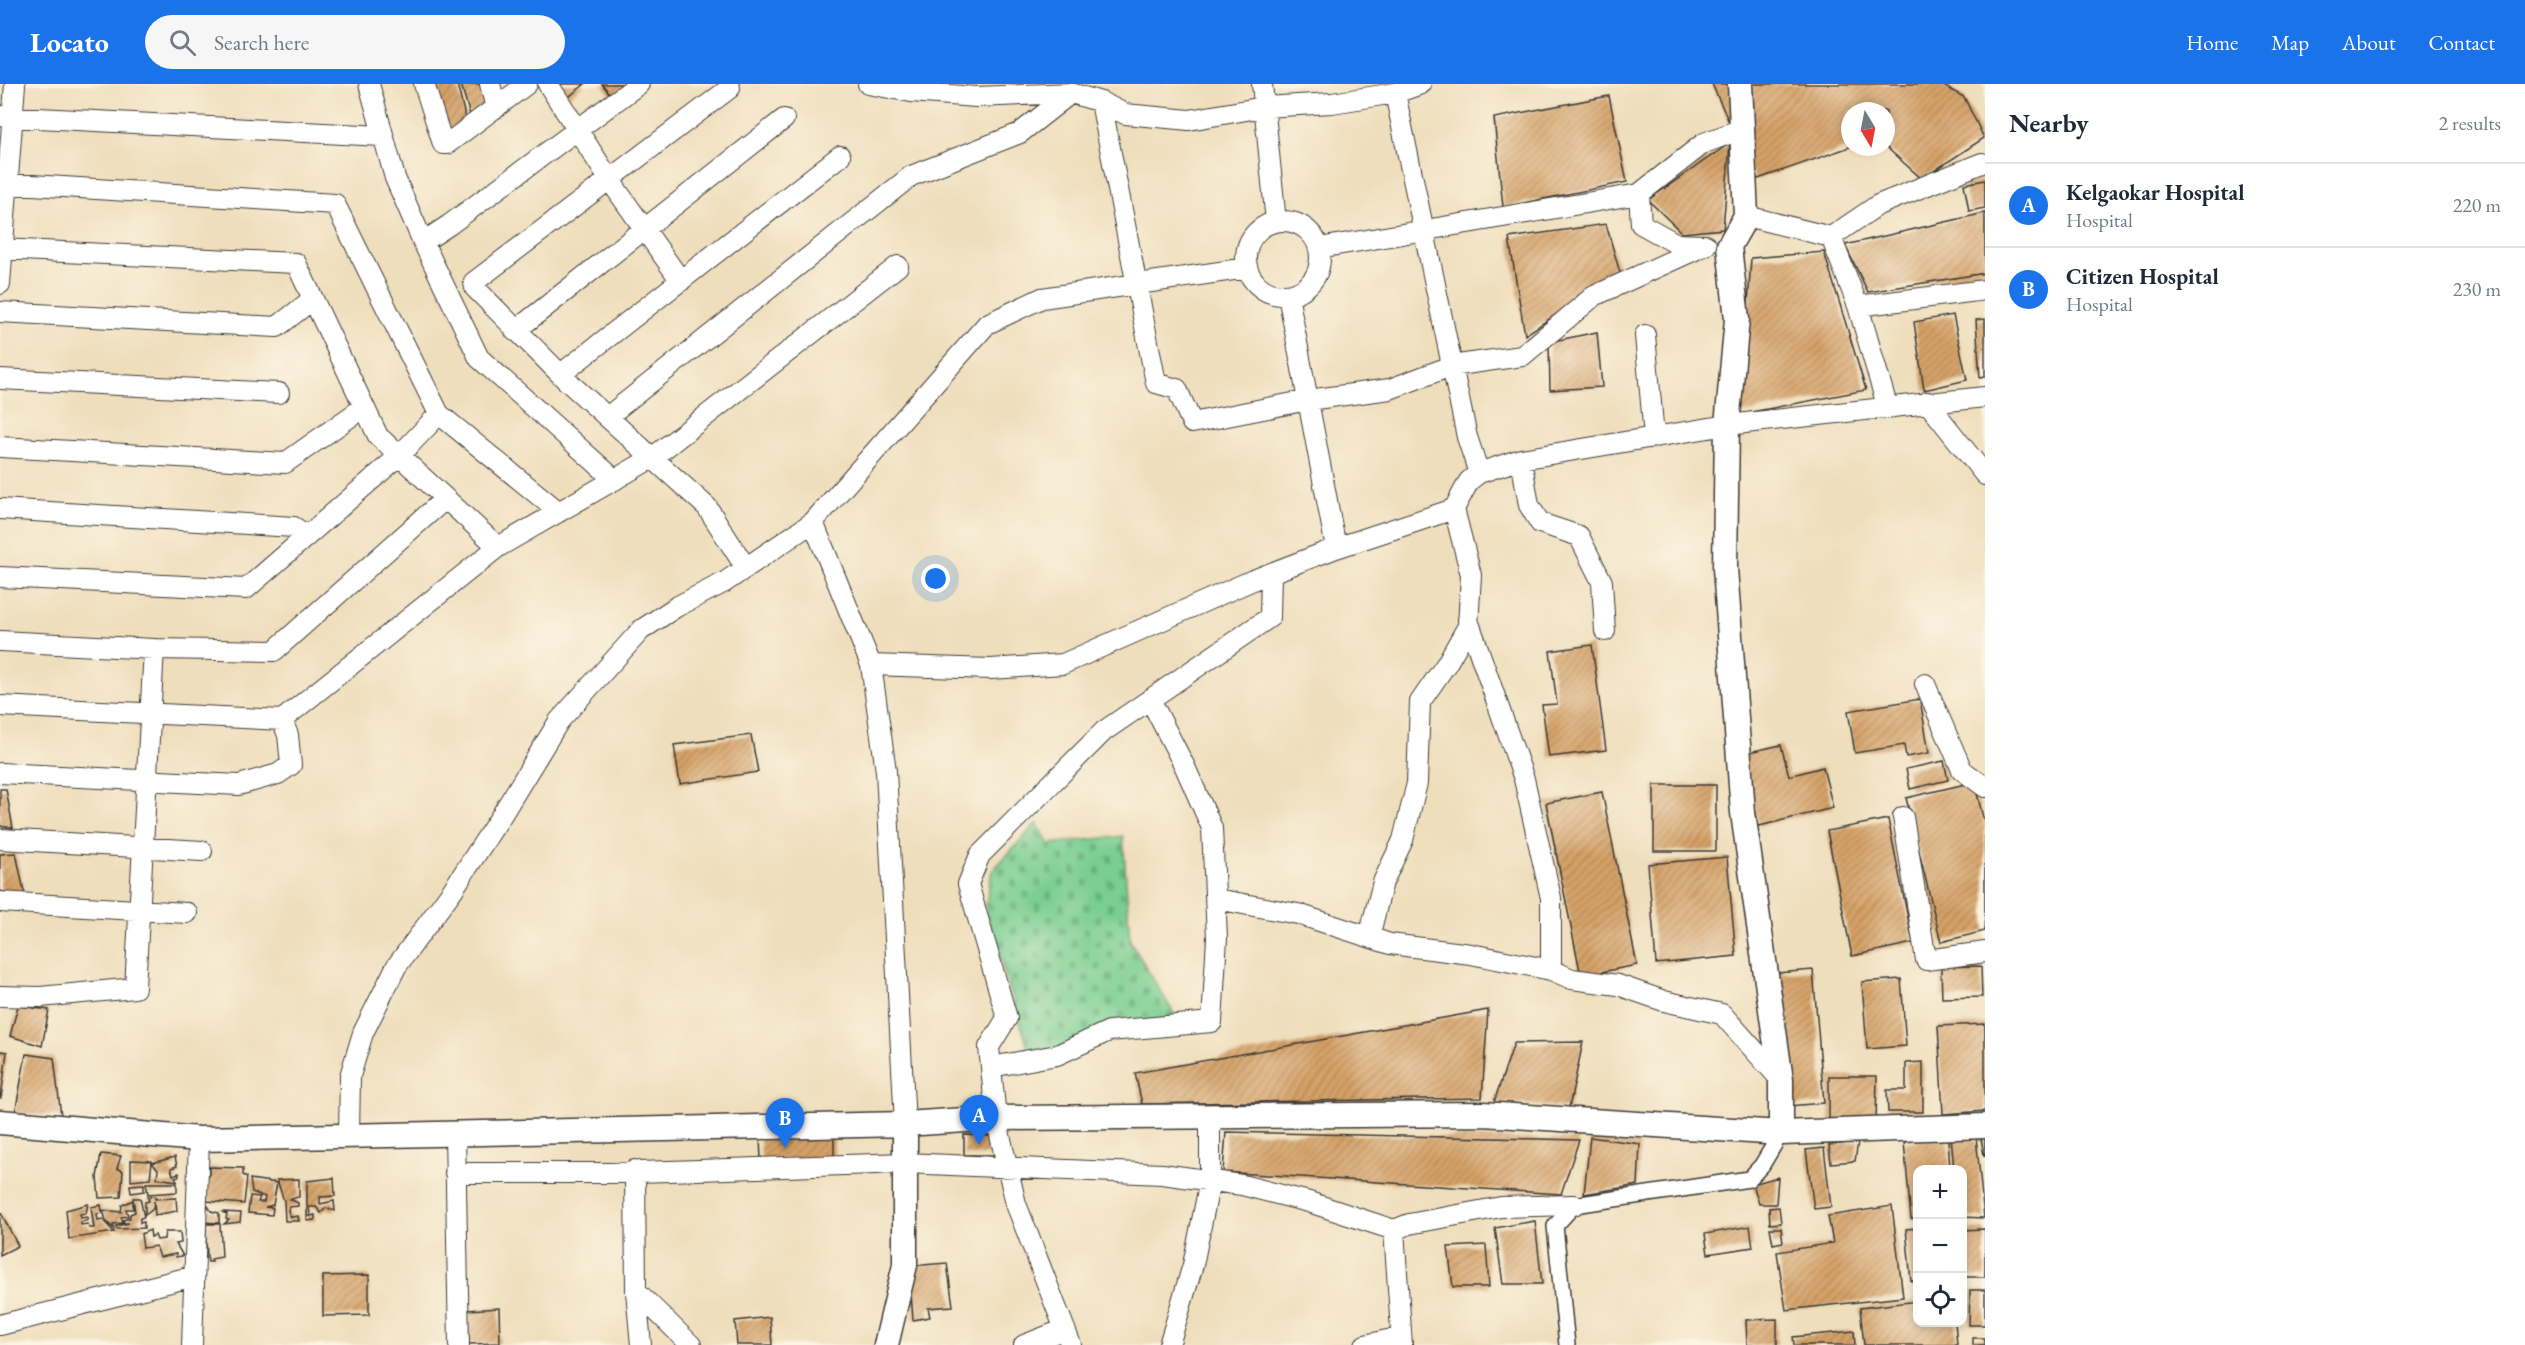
<!DOCTYPE html>
<meta charset="utf-8">
<style>
:root{--surface:#fff;--page:#f6f6f7;--text:#1f2937;--muted:#747a83;--line:#e0e1e3;--accent:#1a73e8}
body{margin:0;font-family:"EB Garamond",serif;background:var(--page);color:var(--text)}
.controls{position:absolute;right:18px;bottom:18px;display:grid;overflow:hidden;border-radius:12px;box-shadow:0 3px 9px #0003}
.controls button{width:54px;height:54px;display:grid;place-items:center;padding:0;border:0;border-bottom:2px solid var(--line);background:var(--surface);color:var(--text);font:30px sans-serif}
.compass{position:absolute;left:1841px;top:18px;width:54px;height:54px;border-radius:50%;background:var(--surface);box-shadow:0 3px 9px #0003;rotate:170deg}
.you{position:absolute;left:936px;top:495px;width:21px;height:21px;margin:-15px;border:4px solid #fff;border-radius:50%;background:#1a73e8;box-shadow:0 0 0 9px #1a73e833}
.badge{display:grid;place-items:center;width:39px;height:39px;border-radius:50%;background:var(--accent);color:#fff;font-size:20px;font-weight:700}
.pin{position:absolute;translate:-50% -50px;filter:drop-shadow(0 2px 3px #0008)}
.pin::after{content:'';position:absolute;top:32px;width:21px;height:18px;background:inherit;clip-path:polygon(0 0,100% 0,50% 100%)}
.list{margin:0;padding:0;list-style:none}
h2{display:flex;justify-content:space-between;align-items:center;height:78px;margin:0;padding:0 24px;font-size:26px}
h2 small{font-size:20px;font-weight:400;color:var(--muted)}
.list li{display:grid;grid-template-columns:39px 1fr auto;gap:18px;align-items:center;box-sizing:border-box;height:84px;padding:0 24px;border-top:2px solid var(--line)}
.list b{display:block;font-size:22px;white-space:nowrap}
.list p{margin:0;font-size:20px;white-space:nowrap;color:var(--muted)}
.list em{font-size:20px;font-style:normal;color:var(--muted)}
.icon{flex:none;width:33px;height:33px;fill:none;stroke:currentColor;stroke-width:2;stroke-linecap:round;stroke-linejoin:round}
.map{position:relative;flex:none;width:1985px;height:1261px;overflow:hidden}
header{display:flex;align-items:center;gap:36px;box-sizing:border-box;height:84px;padding:0 30px;background:var(--accent);color:#fff}
header strong{font-size:28px}
nav{display:flex;gap:33px;margin-inline-start:auto;font-size:21px}
.search{width:420px;height:54px;background:var(--page);display:flex;align-items:center;gap:15px;box-sizing:border-box;padding:0 21px;border-radius:33px;color:var(--muted);font-size:22px}
main{display:flex}
aside{flex:1;background:var(--surface)}
.map>svg:first-child{display:block}
.cemetery{fill:url(#cemetery-stones);stroke:#4a7557;stroke-width:1.5}
.building{fill:url(#building-hatch)}
.lines{fill:none;stroke-linecap:round;stroke-linejoin:round}
.pedestrian-casing{stroke:#3c3934;stroke-width:18}
.minor-casing{stroke:#3c3934;stroke-width:22}
.tertiary-casing{stroke:#3c3934;stroke-width:27}
.pedestrian{stroke:#fff;stroke-width:15}
.minor{stroke:#fff;stroke-width:20}
.tertiary{stroke:#fff;stroke-width:24}
</style>
<header>
<strong>Locato</strong>
<div class="search"><svg class="icon" aria-label="search" viewBox="0 0 24 24"><circle cx="10" cy="10" r="6"/><path d="M15 15l6 6"/></svg>Search here</div>
<nav><a>Home</a><a>Map</a><a>About</a><a>Contact</a></nav>
</header>
<main>
<div class="map">
<svg width="1985" height="1261" viewBox="0 0 1985 1261">
<defs>
<pattern id="cemetery-stones" width="16" height="16" patternUnits="userSpaceOnUse" patternTransform="scale(1.5)"><rect width="16" height="16" fill="#79ce92"/><path d="M2 7V4a2 2 0 0 1 4 0v3zM10 15v-3a2 2 0 0 1 4 0v3z" fill="#68b07d"/></pattern>
<pattern id="building-hatch" width="6" height="6" patternUnits="userSpaceOnUse" patternTransform="scale(1.5)"><rect width="6" height="6" fill="#d6a268"/><path d="M-1 1l2-2M0 6l6-6M5 7l2-2" fill="none" stroke="#ad8355"/></pattern>
</defs>
<rect width="100%" height="100%" fill="#fcf5e5"/>
<filter id="ink" filterUnits="userSpaceOnUse"><feTurbulence type="fractalNoise" baseFrequency=".0167" numOctaves="2"/><feDisplacementMap in="SourceGraphic" scale="12" xChannelSelector="R" yChannelSelector="G"/><feConvolveMatrix kernelMatrix="1 2 1 2 8 2 1 2 1" color-interpolation-filters="sRGB"/></filter>
<filter id="wash" filterUnits="userSpaceOnUse"><feTurbulence type="fractalNoise" baseFrequency=".008" numOctaves="4" result="noise"/><feDisplacementMap in="SourceGraphic" scale="24" xChannelSelector="R" yChannelSelector="G"/><feGaussianBlur stdDeviation="1.35" result="paint"/><feColorMatrix in="noise" values="0 0 0 0 0 0 0 0 0 0 0 0 0 0 0 0 0 1.4 0 .05"/><feComposite in="paint" operator="in"/></filter>
<g filter="url(#wash)">
<rect width="100%" height="100%" fill="#efdebc"/>
<path class="cemetery" d="M1037 739 1049 760 1123 752 1130 857 1176 933 1032 976 985 825 992 787Z"/>
<g id="blocks">
<path class="building" d="M427 0H457L467 40 443 47Z
M461 0H485L491 24 471 35Z
M554 0H585L566 15Z
M602 0H632L614 15Z
M1712 0H1940L1964 13 1984 54 1922 95 1886 63V27H1850V63L1755 96Z
M1609 12 1627 98 1503 123 1494 34Z
M1730 59 1723 145 1682 149 1648 116Z
M1985 96V124L1969 127 1964 100Z
M1985 129V189L1868 208 1845 161Z
M1606 140 1620 189 1525 251 1509 154Z
M1824 168 1866 306 1741 330 1751 174Z
M1953 231 1967 296 1924 306 1914 238Z
M1985 235V293L1980 294 1976 236Z
M1597 248 1602 303 1550 306 1549 258Z
M1592 561 1606 666 1549 673 1542 621 1557 620 1550 567Z
M1920 615 1929 669 1906 673 1904 661 1855 669 1848 627Z
M751 651 758 688 680 700 674 661Z
M1781 661 1789 692 1823 683 1833 724 1759 742 1741 670Z
M1944 677 1948 696 1910 705 1906 685Z
M1974 698 1985 741V847L1941 858 1906 714Z
M1654 701H1716V767H1654Z
M0 705H6L13 744 0 742Z
M1602 708 1637 881 1581 892 1546 719Z
M1888 735 1913 859 1852 872 1827 747Z
M16 769 25 812 0 807V770Z
M1727 773 1736 872 1656 880 1648 780Z
M1981 882 1982 913 1942 914 1941 883Z
M1813 886 1824 1019 1788 1022 1777 889Z
M1901 895 1906 962 1867 965 1862 898Z
M18 922 49 926 42 962 10 952Z
M1488 926 1482 1014 1142 1020 1135 989Z
M1985 940V1027L1943 1030 1938 942Z
M1583 958 1569 1024 1494 1018 1514 959Z
M0 967 7 968 1 1014H0Z
M26 970 54 974 61 1032 15 1029Z
M1923 978V1028H1888L1887 1006H1906V979Z
M1829 992H1877L1876 1040H1829Z
M1226 1048 1579 1056 1561 1110 1223 1088Z
M964 1051 996 1052V1071H964Z
M1951 1051 1976 1052 1984 1134 1962 1133V1086H1954Z
M834 1053V1075L761 1076 760 1054Z
M1590 1053 1640 1060 1638 1101 1584 1110Z
M1985 1053V1072H1984L1981 1054Z
M1948 1054 1950 1086H1918V1134L1911 1135 1904 1058Z
M1858 1058 1855 1077 1831 1079 1829 1061Z
M1824 1064 1831 1123 1814 1125 1806 1066Z
M101 1070 121 1072 117 1084 123 1087 121 1113 99 1114 97 1093Z
M175 1073 177 1082 171 1084 173 1091 179 1089V1092L175 1093 177 1097 157 1094 158 1085 152 1079Z
M131 1076 152 1077 150 1095 131 1097Z
M209 1083 243 1084V1091L247 1093 244 1120 206 1117 202 1094 209 1092Z
M1778 1093 1776 1120H1759L1753 1100Z
M334 1094 335 1112 320 1113V1120L334 1117 335 1127 326 1124 321 1129 316 1123H309L310 1132 315 1131V1136L307 1137V1097Z
M250 1095 277 1099 273 1121 265 1123 273 1124 272 1131 248 1129 250 1112 260 1113 258 1118H264L265 1113 252 1108Z
M299 1095V1113L290 1115 298 1119V1122L289 1123 288 1127 291 1133 298 1132 299 1137H285L284 1117 277 1096Z
M146 1099H177V1108L148 1110Z
M144 1100V1107L131 1109 130 1101Z
M155 1112V1115L176 1114 177 1127 155 1131 154 1117 153 1125 145 1131V1118L149 1117 148 1113Z
M133 1114H140L144 1133 140 1134V1139L144 1138V1144L117 1145 116 1142 129 1139H124L123 1136 130 1134V1130L135 1128Z
M133 1116V1125H126L128 1132 121 1133 123 1139 113 1140 114 1145 106 1137 103 1126 121 1128 122 1121Z
M88 1120 86 1129 80 1130 81 1134 87 1133 88 1136 81 1138V1141L88 1140 89 1144H94L91 1123 101 1121 102 1129 97 1130 98 1136 102 1135 114 1148 69 1155 66 1126Z
M208 1122 211 1127 219 1129V1139L201 1138 204 1126Z
M1892 1122 1903 1213 1786 1226 1777 1168 1833 1159 1828 1132Z
M1779 1123 1781 1139 1770 1140 1769 1124Z
M0 1127 18 1162 0 1171Z
M222 1128 241 1129 240 1138 224 1140 229 1136 226 1135 227 1130Z
M1535 1137 1542 1200H1503L1495 1144Z
M205 1140H220L222 1173 211 1175 212 1178H208L207 1172Z
M1750 1142 1753 1163 1708 1170 1705 1150Z
M1770 1144H1781L1783 1158 1773 1160Z
M1918 1144V1196L1911 1197 1906 1145Z
M1985 1145V1193H1963L1962 1146Z
M150 1146 151 1153 155 1151 157 1156 164 1155 165 1148H180L181 1159 176 1160 183 1172 176 1173V1170L160 1173 156 1162 143 1164 141 1150Z
M1486 1161 1489 1203H1453L1448 1163Z
M947 1179 953 1222 928 1224 930 1233 913 1236 909 1182Z
M369 1191V1231L323 1232V1192Z
M1970 1206H1985V1241H1969Z
M1918 1217V1238H1955L1957 1261H1864L1860 1224Z
M499 1224 500 1259 469 1260 468 1226Z
M770 1233 772 1261H737L735 1237Z
M1777 1235V1261H1747L1746 1236Z
M1854 1247 1855 1261H1794L1793 1253Z
M1973 1254H1985V1261H1973Z"/>
</g>
</g>
<g filter="url(#ink)">
<use href="#blocks" fill-opacity="0" stroke="#3c3934" stroke-width="1.5"/>
<g class="lines">
<defs>
<path id="pedestrian" d="M1567 1261 1555 1142 1574 1121 1749 1095 1762 1081 1781 1049"/>
<path id="minor" d="M369 0 395 94 423 158 479 274 615 396
M424 0 443 60H447L527 0
M490 0 496 24
M548 0 609 95 681 197
M868 0 911 8 976 13 1071 9 1101 18 1125 30 1189 36 1264 23 1332 19 1395 9 1421 0
M1262 0 1276 138
M730 4 474 198 475 204 566 296 707 423 746 484
M1395 9 1467 353 1479 389
M1101 18 1156 299 1177 305 1192 339 1308 316 1390 305 1451 282 1522 272 1594 212 1706 161
M0 32 382 52
M0 99 335 120 439 330 559 428
M1746 132 1831 153 1858 222 1985 206
M1246 174a37 37 0 1 1 74 0a37 37 0 1 1-74 0Z
M1831 153 1878 121 1982 79
M423 158 449 141 639 0
M1703 161 1677 160 1641 140 1639 110 1704 59 1742 45
M1319 164 1639 110
M0 165 296 179 378 352 498 463
M0 200 15 0
M1288 211 1336 464
M1858 222 1888 325
M0 228 277 243 313 215
M515 247 784 35
M1645 251 1654 353
M561 290 840 72
M0 295 279 309
M1927 318 1985 391
M607 333 911 92 1020 49 1071 9
M0 363 285 379 364 323
M1521 375 1529 421 1540 439 1579 452 1602 498 1605 547
M0 425 294 443 307 452
M813 438 871 581 886 687 905 1040
M0 493 246 505 399 372 439 330
M1468 536 1524 695 1551 814V886
M0 557 154 565 274 567 445 415
M871 581 991 585 1063 580 1253 496 1336 464 1454 425 1469 397 1479 389 1521 375 1727 341 1985 313
M1925 600 1962 686 1985 703
M0 622 282 636 498 463 652 374 898 182
M0 689 239 701 278 690 291 681 288 651 282 636
M1903 733 1926 876 1985 868
M0 755 202 767
M1216 815 1298 830 1390 860 1471 870 1551 886 1572 895 1618 901 1664 917 1722 930 1781 996
M0 818 187 829
M1369 853 1383 798 1403 756 1417 699 1420 618 1447 579 1468 542 1471 491 1454 425
M0 912 40 913 135 904 154 565
M991 983 1057 971 1109 947 1212 938 1217 854 1212 744 1185 683 1150 615
M455 1049 459 1261
M349 1051 350 992 363 949 396 883 452 807 501 732 559 637 641 546 676 523 725 498 813 438 987 240 1042 214 1247 184
M635 1086 636 1207 641 1261
M455 1089H610L905 1079 1162 1090 1242 1101 1309 1118 1394 1146 1409 1140 1501 1123 1574 1121
M1394 1146 1402 1261
M636 1207 691 1261
M0 1241 194 1192
M192 1261 199 1055
M1024 1261 1065 1245
M1071 1261 1016 1120 996 1034 989 963 1007 934 968 800 980 771 1104 647 1270 533 1271 489
M1169 1261 1193 1181 1210 1097V1032
M1365 1261 1401 1253"/>
<path id="tertiary" d="M1740 0 1746 132 1729 162 1737 235 1727 341 1725 484 1743 729 1781 996V1049
M0 1038 199 1055 905 1040 996 1034 1483 1030 1781 1049 1985 1042
M886 1261 905 1181V1040"/>
</defs>
<use href="#pedestrian" class="pedestrian-casing"/>
<use href="#minor" class="minor-casing"/>
<use href="#tertiary" class="tertiary-casing"/>
<use href="#pedestrian" class="pedestrian"/>
<use href="#minor" class="minor"/>
<use href="#tertiary" class="tertiary"/>
</g>
</g>
</svg>
<div class="controls">
<button>+</button>
<button>−</button>
<button><svg class="icon" aria-label="locate" viewBox="0 0 24 24"><circle cx="12" cy="12" r="6"/><path d="M12 2v4M12 18v4M2 12h4M18 12h4"/></svg></button>
</div>
<svg class="compass" viewBox="-18 -18 36 36"><path d="M0-13l5 13h-10z" fill="#e53935"/><path d="M0 13l5-13h-10z" fill="#747a83"/></svg>
<div class="you"></div>
<div class="pin badge" style="left:979px;top:1061px">A</div>
<div class="pin badge" style="left:785px;top:1064px">B</div>
</div>
<aside>
<h2>Nearby<small>2 results</small></h2>
<ul class="list">
<li><span class="badge">A</span><div><b>Kelgaokar Hospital</b><p>Hospital</p></div><em>220 m</em></li>
<li><span class="badge">B</span><div><b>Citizen Hospital</b><p>Hospital</p></div><em>230 m</em></li>
</ul>
</aside>
</main>
